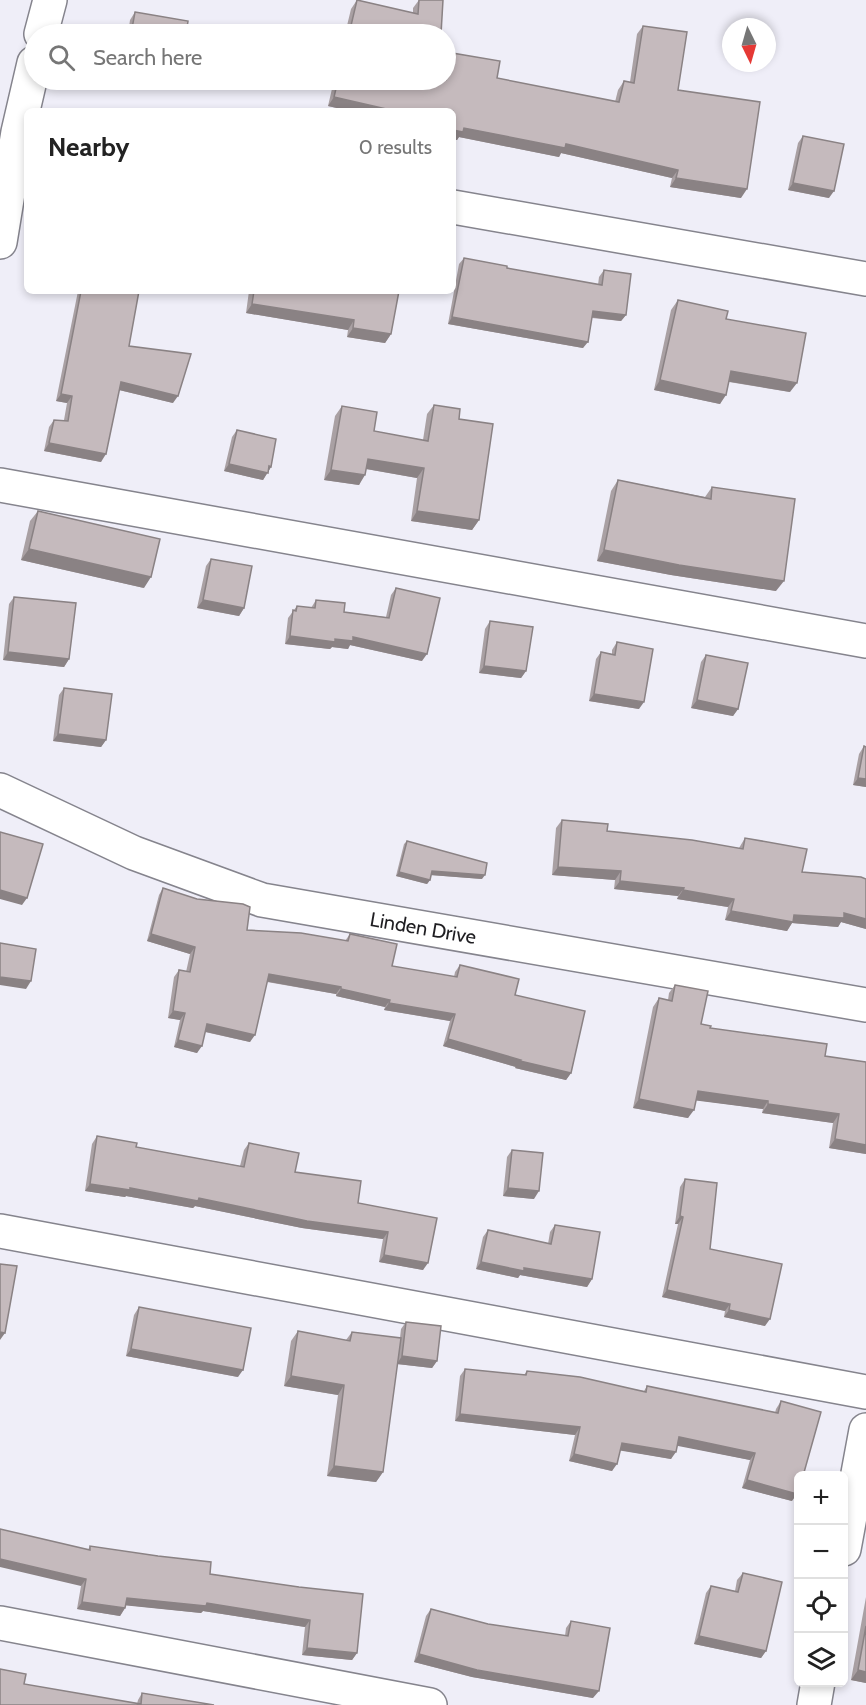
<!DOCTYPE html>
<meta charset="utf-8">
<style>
:root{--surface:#fff;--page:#f2f2f2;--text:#222;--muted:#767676;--line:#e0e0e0}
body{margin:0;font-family:Cabin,sans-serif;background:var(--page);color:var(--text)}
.controls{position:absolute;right:18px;bottom:18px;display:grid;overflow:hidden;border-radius:9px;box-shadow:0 3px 9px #0003}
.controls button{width:54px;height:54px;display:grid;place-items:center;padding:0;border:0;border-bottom:2px solid var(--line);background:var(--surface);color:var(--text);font:30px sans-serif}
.compass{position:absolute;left:722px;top:18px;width:54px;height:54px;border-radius:50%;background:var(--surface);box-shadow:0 3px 9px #0003;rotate:175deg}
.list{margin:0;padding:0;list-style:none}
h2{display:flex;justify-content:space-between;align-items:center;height:78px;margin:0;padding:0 24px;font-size:26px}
h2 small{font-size:20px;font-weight:400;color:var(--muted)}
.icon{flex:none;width:33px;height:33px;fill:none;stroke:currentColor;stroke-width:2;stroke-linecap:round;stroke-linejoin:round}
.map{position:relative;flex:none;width:866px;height:1705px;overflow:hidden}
.search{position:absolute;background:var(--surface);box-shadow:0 3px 9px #0003;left:24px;top:24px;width:432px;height:66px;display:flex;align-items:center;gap:15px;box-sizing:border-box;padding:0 21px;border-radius:33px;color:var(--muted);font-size:22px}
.panel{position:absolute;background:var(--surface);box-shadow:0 3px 9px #0003;left:24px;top:108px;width:432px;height:186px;border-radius:9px}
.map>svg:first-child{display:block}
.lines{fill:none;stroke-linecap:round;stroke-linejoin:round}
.minor-casing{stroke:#85848d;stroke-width:36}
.minor{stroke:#fff;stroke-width:33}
.wall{fill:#a9a0a3}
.shaded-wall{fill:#8a8284}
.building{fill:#c5babd;stroke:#8a8284;stroke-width:1.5}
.labels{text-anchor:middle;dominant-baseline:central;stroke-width:4.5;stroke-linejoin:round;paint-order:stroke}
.street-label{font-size:20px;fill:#1f1e22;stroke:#fff}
</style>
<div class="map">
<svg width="866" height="1705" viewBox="0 0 866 1705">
<rect width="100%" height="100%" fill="#efeef8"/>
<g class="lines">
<defs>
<g id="minor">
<path d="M41 34 50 0"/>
<path d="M453 207 866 279"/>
<path d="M0 242 18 132 34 63"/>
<path d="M0 485 866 641"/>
<path id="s1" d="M0 790 134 853 262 900 866 1005"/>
<path d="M0 1231 866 1392"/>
<path d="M844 1549 866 1430"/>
<path d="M0 1623 430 1705"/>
<path d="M814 1705 818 1682"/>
</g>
</defs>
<use href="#minor" class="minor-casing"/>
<use href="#minor" class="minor"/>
</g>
<path class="wall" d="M357 0 413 13V8L419 0H443L441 34H345L351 9Z
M135 12 186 34H128L130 20Z
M643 26 678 90 741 198 670 187 672 178 561 153 559 157 459 137 457 140H453V111H350L328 106 334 80H446L497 78 615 102 618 90 624 81 630 82 637 34Z
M803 136 829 198 788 190 798 143Z
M464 258 507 268 598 285 599 277 604 270 626 315 621 321 592 318 583 348 448 324 459 264Z
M78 291H139L129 346 173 403 119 390 101 462 44 451 49 427 54 420H64L67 403 56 401Z
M249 291H399L391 334 385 343 347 337 348 330 246 313Z
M678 300 726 319 790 392 729 382 720 404 654 390 671 310Z
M434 405 459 419 479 520 472 530 411 521 417 478 366 469 359 485 324 480 335 416 342 406 374 431 423 440 427 414Z
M237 430 271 467 263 480 224 471 232 437Z
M618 480 705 497 712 487 776 591 671 575 597 561 611 491Z
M38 511 144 588 21 560 30 521Z
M211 559 244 608 239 616 197 608 206 566Z
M396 588 422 661 350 645 348 649 332 647 330 649 285 644 288 618 297 606 311 608 316 600 344 612 386 617 391 595Z
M14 597 69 659 64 667 3 660 9 604Z
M490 621 526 671 521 678 479 673 485 629Z
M617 642 639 709 589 701 596 659 601 652 612 654V650Z
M706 655 738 709 733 716 691 708 701 662Z
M64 688 106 740 101 747 53 741 59 695Z
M864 746 866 787 853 785 859 754Z
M562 820 607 831 739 848 745 838 802 872 866 879V929L841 922 838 927 792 923 787 931 725 920 728 907 677 899 678 896 614 889 615 880 552 875 556 828Z
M407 841 482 879 431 875 430 880 427 884 396 876 404 844Z
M163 888 247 930 345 941 350 934 392 966 454 977 455 972 460 965 515 995 571 1073 566 1080 515 1068 516 1067 443 1046 450 1021 384 1010 385 1007 336 996V994L267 982 250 1042 205 1032 197 1053 174 1047 180 1020 168 1018 174 977 179 970 186 972 190 954 147 941 159 895Z
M675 985 701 1024 710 1028 825 1056 866 1154 829 1148 833 1123 762 1113 763 1109 696 1100 688 1118 633 1108 653 1007 659 998 668 1000 669 993Z
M97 1136 136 1147 240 1166 244 1150 249 1143 295 1172 358 1203 437 1218 423 1270 379 1262 383 1239 302 1228 195 1206 193 1208 126 1196 125 1197 85 1191 92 1144Z
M512 1150 534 1199 503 1196 507 1157Z
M685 1179 710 1249 765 1326 724 1317 725 1311 662 1297 678 1224H675L680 1187Z
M555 1225 592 1279 587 1287 520 1275 518 1278 476 1269 483 1237 488 1230 548 1244 550 1232Z
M139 1307 238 1377 126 1356 134 1315Z
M406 1322 437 1361 432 1368 397 1364 383 1472 376 1482 327 1476 338 1395 284 1386 291 1341 298 1331 346 1340 352 1332 400 1338 401 1329Z
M465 1369 524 1375 527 1371 644 1391 647 1386 775 1413 776 1409 781 1401 792 1501 742 1488 750 1460 677 1445 671 1459 620 1450 612 1471 569 1461 575 1435 455 1421 460 1376Z
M90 1546 210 1574 299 1587 357 1653 352 1660 302 1655 305 1627 203 1611 201 1613 126 1605 125 1608 120 1616 77 1609 81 1586 88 1550Z
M743 1573 766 1651 761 1658 694 1644 706 1593 711 1586 735 1591 737 1580Z
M866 1597V1683L851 1680Z
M431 1609 488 1624 565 1636 566 1628 571 1621 593 1698 472 1677 414 1662 426 1616Z
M24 1684 137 1704 138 1700 142 1693 214 1705H0Z"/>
<path class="shaded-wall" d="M334 97 395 111H350L328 106Z
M464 128 566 144 678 170 672 178 561 153 559 157 459 137 457 140H453V130Z
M676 178 747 189 741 198 670 187Z
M793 183 834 191 829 198 788 190Z
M252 304 354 320 348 330 246 313Z
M593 311 626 315 621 321 589 317Z
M452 317 588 342 583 348 448 324Z
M353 328 391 334 385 343 347 337Z
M731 371 797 383 790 392 725 381Z
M660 380 726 395 720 404 654 390Z
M121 382 178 396 173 403 115 389Z
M61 394 72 396 67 403 56 401Z
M49 443 106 454 101 462 44 451Z
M368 459 424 468 417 478 361 468Z
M229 464 269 466 271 467 263 480 224 471Z
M331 470 365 475 359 485 324 480Z
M417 511 479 520 472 530 411 521Z
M29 549 151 577 144 588 21 560Z
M604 550 784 581 776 591 671 575 597 561Z
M203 600 244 608 239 616 197 608Z
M290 636 335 639 353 637 427 654 422 661 350 645 348 649 332 647 330 649 285 644Z
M8 652 69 659 64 667 3 660Z
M484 666 526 671 521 678 479 673Z
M594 694 644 702 639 709 589 701Z
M697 700 738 709 733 716 691 708Z
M58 734 106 740 101 747 53 741Z
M858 778 866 779V787L853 785Z
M558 867 621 871 615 880 552 875Z
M432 871 485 875 482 879 430 875Z
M399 872 430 880 427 884 396 876Z
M620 881 684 888 678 896 614 889Z
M0 890 27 898 22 905 0 899Z
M683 890 734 899 728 907 677 899Z
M731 911 794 915 844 913 866 919V929L841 922 838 927 792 923 787 931 725 920Z
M151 934 195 947 190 954 147 941Z
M269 974 341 987 336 994 264 981Z
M0 977 31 981 26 989 0 985Z
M341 989 390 1000 385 1007 336 996Z
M389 1003 455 1014 450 1021 384 1010Z
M173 1011 185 1013 180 1020 168 1018Z
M207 1024 255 1035 250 1042 202 1031Z
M448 1039 521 1060 516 1067 443 1046Z
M178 1040 202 1046 197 1053 174 1047Z
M520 1061 571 1073 566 1080 515 1068Z
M698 1091 768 1101 763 1109 692 1100Z
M639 1099 694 1110 688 1118 633 1108Z
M768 1104 839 1114 833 1123 762 1113Z
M835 1139 866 1145V1154L829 1148Z
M90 1184 130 1188 199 1198 388 1232 383 1239 302 1228 195 1206 193 1208 126 1196 125 1197 85 1191Z
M508 1188 539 1191 534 1199 503 1196Z
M680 1216 683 1217 678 1224H675Z
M384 1255 428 1263 423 1270 379 1262Z
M481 1262 524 1268 592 1279 587 1287 520 1275 518 1278 476 1269Z
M667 1290 730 1304 725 1311 662 1297Z
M729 1310 770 1319 765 1326 724 1317Z
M0 1332 5 1333 0 1340Z
M131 1349 243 1370 238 1377 126 1356Z
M402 1356 437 1361 432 1368 397 1364Z
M291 1376 344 1385 338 1395 284 1386Z
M460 1414 580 1427 575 1435 455 1421Z
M679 1437 755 1453 750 1460 673 1445Z
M622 1443 676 1452 671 1459 617 1450Z
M574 1454 617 1464 612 1471 569 1461Z
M334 1466 383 1472 376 1482 327 1476Z
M747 1480 797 1494 792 1501 742 1488Z
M0 1559 86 1579 81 1586 0 1567Z
M127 1598 207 1603 310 1620 305 1627 203 1611 201 1613 122 1605Z
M82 1602 125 1608 120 1616 77 1609Z
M699 1636 766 1651 761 1658 694 1644Z
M307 1648 357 1653 352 1660 302 1655Z
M419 1654 599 1691 593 1698 472 1677 414 1662Z
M858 1670 866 1672V1683L851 1680Z"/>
<path class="building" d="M357 0 418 14 419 0H443L441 34H349Z
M135 12 188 21 186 34H131Z
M643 26 687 32 678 90 760 102 747 189 676 178 678 170 566 144 565 148 464 128 463 132 453 130V111H395L334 97 338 80H446V52L500 61 497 78 619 102 624 81 634 83Z
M803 136 844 144 834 191 793 183Z
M464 258 507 266V268L602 285 604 270 631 274 626 315 593 311 588 342 452 317Z
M81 291H139L129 346 191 354 178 396 121 382 106 454 49 443 54 420 68 421 72 396 61 394Z
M254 291H399L391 334 353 328 354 320 252 304Z
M678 300 728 311 726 319 806 333 797 383 731 371 726 395 660 380Z
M434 405 460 409 459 419 493 424 479 520 417 511 424 468 368 459 365 475 331 470 342 406 377 412 374 431 428 441Z
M237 430 276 439 271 467 269 466 268 473 229 464Z
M618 480 711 499 712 487 795 499 784 581 679 565 604 550Z
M38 511 160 539 151 577 29 549Z
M211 559 252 566 244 608 203 600Z
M396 588 440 598 427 654 353 637V641L335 639V642L290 636 293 610 296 611 297 606 315 608 316 600 345 603 344 612 389 618Z
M14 597 76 603 69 659 8 652Z
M490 621 533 627 526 671 484 666Z
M617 642 653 649 644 702 594 694 601 652 615 655Z
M706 655 748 663 738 709 697 700Z
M64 688 112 694 106 740 58 734Z
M864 746 866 747V779L858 778Z
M562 820 608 824 607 831 692 840 743 849 745 838 807 849 802 872 861 877 866 879V919L844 913V918L794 915 793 922 731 911 734 899 683 890 684 888 620 881 621 871 558 867Z
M0 832 43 844 27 898 0 890Z
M407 841 487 863 485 875 432 871 430 880 399 872Z
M163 888 197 899 243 904 250 907 247 930 301 933 348 941 350 934 397 944 392 966 457 977 460 965 519 979 515 995 585 1011 571 1073 520 1061 521 1060 448 1039 455 1014 389 1003 390 1000 341 989V987L269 974 255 1035 207 1024 202 1046 178 1040 185 1013 173 1011 179 970 190 972 195 947 151 934Z
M0 943 36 949 31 981 0 977Z
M675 985 708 991 701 1024 711 1026 710 1028 827 1044 825 1056 866 1062V1145L835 1139 839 1114 768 1104V1101L698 1091 694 1110 639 1099 659 998 672 1001Z
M97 1136 137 1143 136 1147 244 1167 249 1143 299 1153 295 1172 361 1181 358 1203 437 1218 428 1263 384 1255 388 1232 307 1221 199 1198 198 1201 130 1188V1190L90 1184Z
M512 1150 543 1153 539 1191 508 1188Z
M685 1179 717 1183 710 1249 782 1264 770 1319 729 1310 730 1304 667 1290 683 1217 680 1216Z
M555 1225 600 1232 592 1279 524 1268V1271L481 1262 488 1230 551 1244Z
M0 1264 17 1266 5 1333 0 1332Z
M139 1307 251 1328 243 1370 131 1349Z
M406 1322 441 1326 437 1361 402 1356Z
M298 1331 350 1341 352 1332 401 1338 383 1472 334 1466 344 1385 291 1376Z
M465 1369 526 1375 527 1371 580 1377 646 1392 647 1386 778 1413 781 1401 821 1412 803 1476H798V1490L797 1494 747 1480 755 1453 679 1437 676 1452 622 1443 617 1464 574 1454 580 1427 460 1414Z
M0 1529 90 1550V1546L158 1556 211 1562 210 1574 299 1587 363 1594 357 1653 307 1648 310 1620 207 1603 206 1606 127 1598 125 1608 82 1602 86 1579 0 1559Z
M743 1573 782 1582 766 1651 699 1636 711 1586 738 1592Z
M431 1609 488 1624 568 1636 571 1621 610 1628 599 1691 477 1670 419 1654Z
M866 1626V1672L858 1670Z
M0 1669 26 1674 24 1684 141 1704 142 1693 214 1705H0Z"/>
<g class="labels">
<g class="street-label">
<text stroke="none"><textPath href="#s1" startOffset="448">Linden Drive</textPath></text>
</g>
</g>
</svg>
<div class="controls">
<button>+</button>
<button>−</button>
<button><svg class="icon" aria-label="locate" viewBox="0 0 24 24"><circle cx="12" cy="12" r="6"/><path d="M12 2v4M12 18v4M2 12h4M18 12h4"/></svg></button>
<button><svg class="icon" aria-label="layers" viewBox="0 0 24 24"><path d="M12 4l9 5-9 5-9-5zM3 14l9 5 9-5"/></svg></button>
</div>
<svg class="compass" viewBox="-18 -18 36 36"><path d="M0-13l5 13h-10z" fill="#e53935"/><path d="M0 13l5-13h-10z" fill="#767676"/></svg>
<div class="search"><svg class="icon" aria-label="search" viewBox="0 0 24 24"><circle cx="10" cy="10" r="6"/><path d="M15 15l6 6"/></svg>Search here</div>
<section class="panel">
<h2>Nearby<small>0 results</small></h2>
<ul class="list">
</ul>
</section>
</div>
